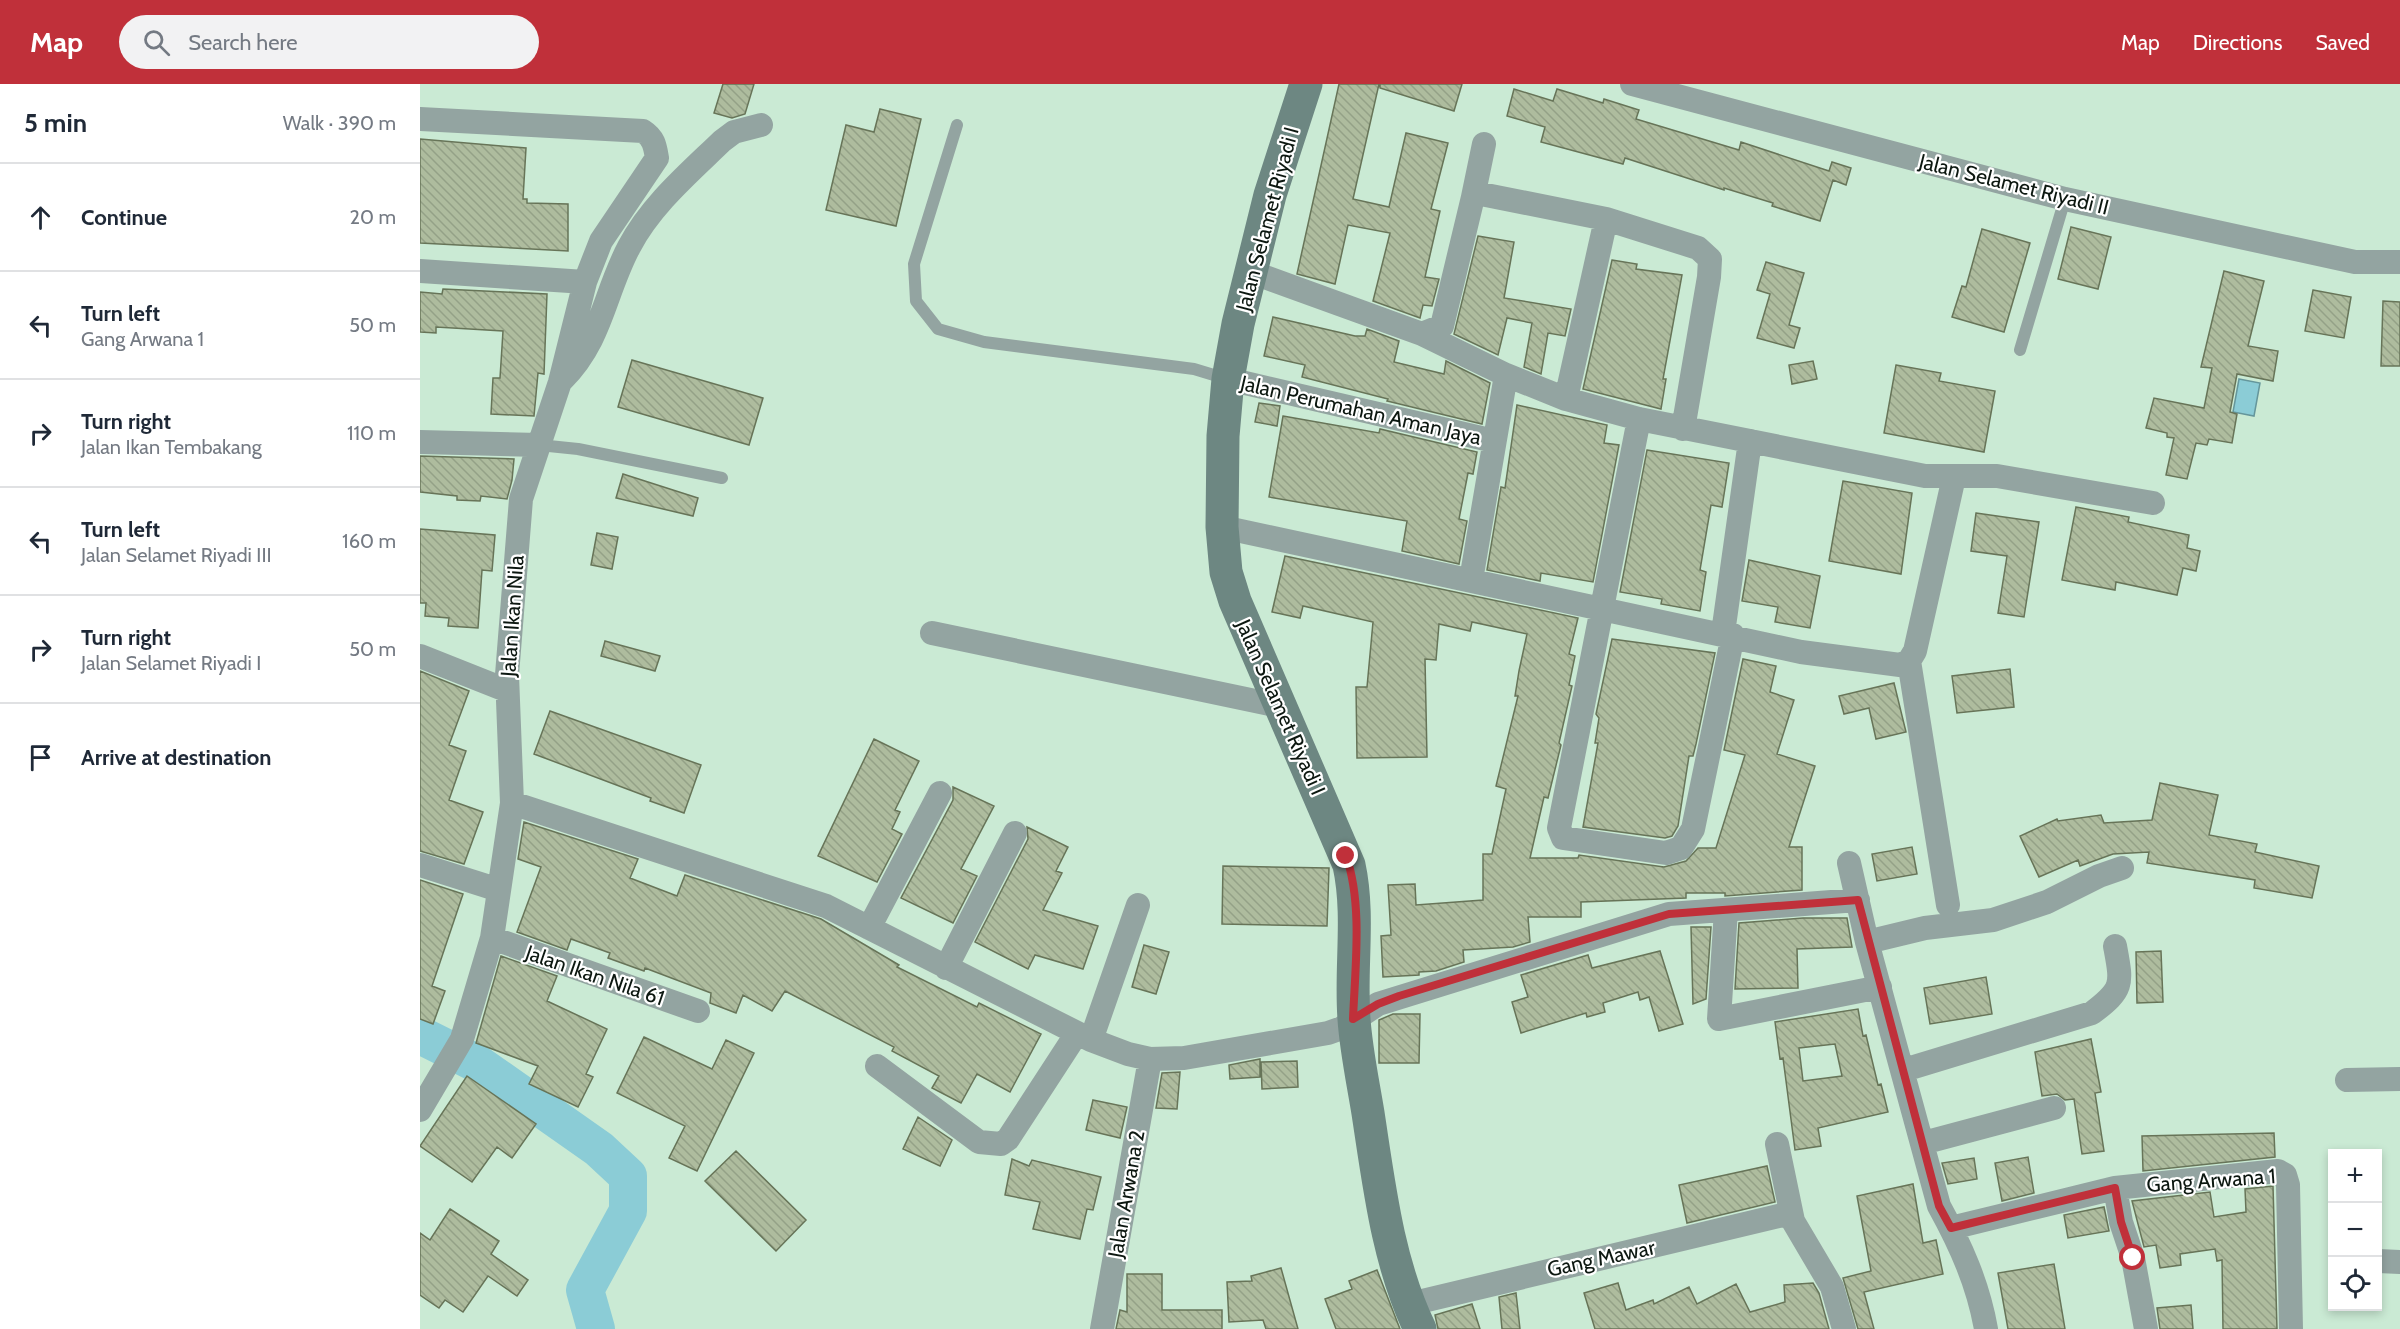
<!DOCTYPE html>
<meta charset="utf-8">
<style>
:root{--surface:#fff;--page:#f2f2f3;--text:#1f2937;--muted:#747a83;--line:#e0e1e3;--accent:#c0303a}
body{margin:0;font-family:Cabin,sans-serif;background:var(--page);color:var(--text)}
.controls{position:absolute;right:18px;bottom:18px;display:grid;overflow:hidden;border-radius:0px;box-shadow:0 3px 9px #0003}
.controls button{width:54px;height:54px;display:grid;place-items:center;padding:0;border:0;border-bottom:2px solid var(--line);background:var(--surface);color:var(--text);font:30px sans-serif}
.stop{position:absolute;width:18px;height:18px;margin:-14px;border:4px solid #c0303a;border-radius:50%;background:#fff}
.stop.end{background:#c0303a;border-color:#fff;box-shadow:0 2px 6px #0008}
.list{margin:0;padding:0;list-style:none}
h2{display:flex;justify-content:space-between;align-items:center;height:78px;margin:0;padding:0 24px;font-size:26px}
h2 small{font-size:20px;font-weight:400;color:var(--muted)}
.list li{display:grid;grid-template-columns:39px 1fr auto;gap:18px;align-items:center;box-sizing:border-box;height:108px;padding:0 24px;border-top:2px solid var(--line)}
.list b{display:block;font-size:22px;white-space:nowrap}
.list p{margin:0;font-size:20px;white-space:nowrap;color:var(--muted)}
.list em{font-size:20px;font-style:normal;color:var(--muted)}
.icon{flex:none;width:33px;height:33px;fill:none;stroke:currentColor;stroke-width:2;stroke-linecap:round;stroke-linejoin:round}
.map{position:relative;flex:none;width:1980px;height:1245px;overflow:hidden}
header{display:flex;align-items:center;gap:36px;box-sizing:border-box;height:84px;padding:0 30px;background:var(--accent);color:#fff}
header strong{font-size:28px}
nav{display:flex;gap:33px;margin-inline-start:auto;font-size:21px}
.search{width:420px;height:54px;background:var(--page);display:flex;align-items:center;gap:15px;box-sizing:border-box;padding:0 21px;border-radius:33px;color:var(--muted);font-size:22px}
main{display:flex}
aside{flex:1;background:var(--surface)}
.map>svg:first-child{display:block}
.water{fill:#8bccd6;stroke:#65969b;stroke-width:1.5}
.lines{fill:none;stroke-linecap:round;stroke-linejoin:round}
.river{stroke:#8bccd6;stroke-width:38}
.building{fill:url(#building-back-hatch);stroke:#677458;stroke-width:1.5;fill-rule:evenodd}
.lane{stroke:#93a4a1;stroke-width:12}
.street{stroke:#93a4a1;stroke-width:24}
.secondary{stroke:#6d8782;stroke-width:33}
.route{stroke:#c0303a;stroke-width:8}
.labels{text-anchor:middle;dominant-baseline:central;stroke-width:4.5;stroke-linejoin:round;paint-order:stroke}
.street-label{font-size:21px;fill:#0c1710;stroke:#fff}
</style>
<header>
<strong>Map</strong>
<div class="search"><svg class="icon" aria-label="search" viewBox="0 0 24 24"><circle cx="10" cy="10" r="6"/><path d="M15 15l6 6"/></svg>Search here</div>
<nav><a>Map</a><a>Directions</a><a>Saved</a></nav>
</header>
<main>
<aside>
<h2>5 min<small>Walk · 390 m</small></h2>
<ul class="list">
<li><svg class="icon" aria-label="ahead" viewBox="0 0 24 24"><path d="M12 20V5M6 11l6-6 6 6"/></svg><div><b>Continue</b></div><em>20 m</em></li>
<li><svg class="icon" aria-label="left" viewBox="0 0 24 24"><path d="M17 20v-9H6M10 6l-5 5 5 5"/></svg><div><b>Turn left</b><p>Gang Arwana 1</p></div><em>50 m</em></li>
<li><svg class="icon" aria-label="right" viewBox="0 0 24 24"><path d="M7 20v-9h11M14 6l5 5-5 5"/></svg><div><b>Turn right</b><p>Jalan Ikan Tembakang</p></div><em>110 m</em></li>
<li><svg class="icon" aria-label="left" viewBox="0 0 24 24"><path d="M17 20v-9H6M10 6l-5 5 5 5"/></svg><div><b>Turn left</b><p>Jalan Selamet Riyadi III</p></div><em>160 m</em></li>
<li><svg class="icon" aria-label="right" viewBox="0 0 24 24"><path d="M7 20v-9h11M14 6l5 5-5 5"/></svg><div><b>Turn right</b><p>Jalan Selamet Riyadi I</p></div><em>50 m</em></li>
<li><svg class="icon" aria-label="arrive" viewBox="0 0 24 24"><path d="M6 21V4h12l-3 4 3 4H6"/></svg><div><b>Arrive at destination</b></div></li>
</ul>
</aside>
<div class="map">
<svg width="1980" height="1245" viewBox="0 0 1980 1245">
<defs>
<pattern id="building-back-hatch" width="6" height="6" patternUnits="userSpaceOnUse" patternTransform="scale(1.5)"><rect width="6" height="6" fill="#aebc9e"/><path d="M-1 5l2 2M0 0l6 6M5-1l2 2" fill="none" stroke="#94a187"/></pattern>
</defs>
<rect width="100%" height="100%" fill="#caead4"/>
<path class="water" d="M1819 295 1840 299 1834 332 1813 328Z"/>
<g class="lines">
<path class="river" d="M0 951 58 980 179 1065 208 1092V1127L165 1206 176 1245"/>
</g>
<path class="building" d="M303 0H334L325 30 312 34 294 29Z
M919 0H959L933 115 969 123 986 49 1028 59 1011 125 1020 127 1005 193 1019 195 1012 222 1003 221 1000 234 953 217 970 149 928 141 915 200 877 190Z
M960 0H1042L1034 27 960 4Z
M1094 5 1133 17 1137 5 1183 19 1184 15 1219 26 1216 35 1319 66 1321 58 1409 87 1412 78 1431 84 1426 101 1413 96 1400 137 1352 122 1353 119 1304 104V106L1205 74 1203 80 1121 58 1125 43 1087 32Z
M460 25 501 35 476 142 406 126 426 41 454 48Z
M0 55 106 64 103 115H107V119L148 120V167L0 159Z
M1651 143 1691 153 1678 205 1638 195Z
M1562 145 1610 159 1584 248 1532 233 1542 202 1546 203Z
M1058 152 1094 158 1084 214 1151 225 1145 252 1128 249 1121 290 1104 283 1112 239 1087 234 1078 271 1034 250Z
M1192 176 1217 180 1216 185 1262 191 1243 295H1246L1241 325 1163 305Z
M1346 178 1384 189 1369 241 1380 244 1374 264 1337 254 1350 210 1337 206Z
M1804 187 1844 197 1828 262 1858 267 1853 297 1817 290 1810 328 1817 330 1812 359 1789 355 1787 361 1776 359 1767 395 1746 391 1754 354 1747 353V349L1726 344 1734 314 1784 324 1792 284 1781 283Z
M23 205 127 210 124 290 118 289 114 332 71 330 73 294H80L83 247 16 243V249L0 248V208L22 210Z
M1893 206 1931 213 1924 254 1885 247Z
M1963 217 1980 218V282H1961Z
M853 233 935 252H945L947 245 979 257 974 278 1024 290 1026 277 1070 299 1062 340 967 317 968 315 882 293 885 281 844 272Z
M212 276 343 314 329 361 198 323Z
M1393 277 1397 295 1372 300 1369 281Z
M1476 281 1521 289 1519 297 1575 307 1564 368 1464 349Z
M839 319 860 322 857 342 835 338Z
M1097 321 1187 341 1184 359 1199 361 1173 498 1121 489 1120 497 1067 486 1081 403 1085 404Z
M863 332 959 349 960 345 1057 368 1053 390 1048 389 1039 435 1047 437 1039 480 982 467 987 437 849 413Z
M1227 366 1309 379 1302 423 1291 421 1280 486 1286 488 1280 527 1241 520 1242 515 1200 508Z
M0 372 94 375 92 396 87 415 61 412 60 417 37 416V412L0 408Z
M203 390 278 414 273 432 196 414Z
M1423 397 1492 409 1481 490 1409 477Z
M1656 423 1709 433 1708 438 1769 451 1767 464 1780 467 1776 487 1763 484 1757 511 1696 498 1695 506 1642 496Z
M1556 429 1619 438 1604 533 1578 529 1587 472 1551 467Z
M0 445 75 451 72 487 62 486 58 544 28 542 29 534 5 532 6 519H0Z
M177 449 198 453 192 485 171 481Z
M865 472 1158 534 1149 570 1155 572 1149 601 1152 602 1139 659 1141 661 1128 714 1124 713 1110 774H1158L1159 771 1244 783 1266 777 1278 764H1296L1325 671 1304 666 1323 575 1356 582 1350 608 1374 616 1357 670 1395 682 1369 763H1382V806L1305 812V809H1266V814L1161 818V833H1108L1110 858 1093 863 1043 866 1044 878 1016 887 999 888V891L963 893 961 852 971 851 968 801 995 800 996 821 1063 816V770H1072L1086 705 1076 702 1098 612H1095L1099 587 1107 550 1052 538 1050 547 1019 540 1016 576 1005 575 1007 673 937 674 936 603H947L953 538 883 522 880 534 852 528Z
M1329 476 1400 492 1390 544 1355 538 1358 523 1322 517Z
M1192 555 1295 569 1276 660 1273 672H1269L1258 742 1252 752 1245 754 1163 743 1178 659H1175L1179 634 1176 630Z
M185 557 240 572 235 587 181 572Z
M1590 585 1594 623 1537 629 1532 592Z
M0 587 49 607 29 661 46 667 29 716 63 728 44 780 0 767Z
M1474 599 1486 648 1456 655 1449 624 1424 630 1419 612Z
M130 627 281 681 264 729 230 717 231 714 114 670Z
M454 655 499 677 475 726 480 728 472 745 482 750 457 798 398 772Z
M1740 699 1798 711 1789 751 1837 760 1835 768 1899 782 1892 814 1834 804 1835 796 1727 779 1729 768 1693 770 1660 782 1658 776 1619 793 1600 752 1637 735 1638 737 1681 731 1684 739 1732 736Z
M533 703 574 722 541 785 557 792 533 839 481 814 533 716Z
M104 738 218 775 210 794 257 812 265 791 401 835 479 881 477 883 557 923 559 919 621 950 590 1008 557 990 541 1019 512 1004 519 992 472 967 474 963 365 907 352 927 323 911 316 929 290 919 291 909 225 884 224 887 188 874 190 869 151 855 147 866 97 848 121 783 98 775Z
M607 743 648 763 636 787 642 789 623 826 678 842 663 885 615 871 608 885 555 858 608 755Z
M1492 763 1497 790 1457 797 1452 770Z
M803 782 909 784 907 842 802 840Z
M0 796 43 810 12 902 25 907 13 940 0 935Z
M1383 834H1427L1432 863 1377 865 1378 904 1315 905 1319 839Z
M1271 843H1291L1286 915 1273 920Z
M724 861 749 868 736 910 712 903Z
M1240 867 1263 940 1239 947 1229 913 1220 916 1218 908 1183 919 1185 928 1167 933 1166 929 1101 949 1092 918 1108 913 1101 891 1168 871 1172 884Z
M1741 867 1743 918 1717 919 1716 868Z
M81 872 137 892 127 917 187 945 166 990 173 993 158 1023 109 1000 118 982 56 959Z
M1566 893 1572 930 1510 940 1504 904Z
M1438 925 1443 952 1446 951 1458 1001 1461 1000 1468 1028 1398 1044 1401 1062 1375 1066 1363 974 1360 975 1355 938ZM1415 960 1422 992 1383 997 1379 964Z
M973 930H1000L999 979H959V936Z
M224 953 292 985 306 956 334 969 277 1087 249 1074 265 1042 197 1009Z
M1671 955 1681 1008 1675 1009 1684 1067 1662 1070 1654 1015 1645 1016 1637 1010 1622 1012 1615 968Z
M840 975V993L810 995 809 981Z
M877 977 878 1003 842 1005 841 978Z
M760 988 757 1025 736 1024 742 989Z
M47 992 116 1040 92 1074 77 1063 52 1098 0 1062Z
M673 1016 707 1023 700 1054 666 1046Z
M498 1033 532 1056 520 1082 483 1065Z
M1854 1049 1855 1073 1723 1087 1722 1052Z
M316 1067 386 1136 356 1167 285 1097Z
M1608 1073 1614 1109 1582 1117 1575 1079Z
M1554 1074 1557 1095 1528 1100 1522 1079Z
M592 1075 609 1082 612 1076 681 1093 673 1126 667 1125 660 1155 613 1145 620 1118 585 1111Z
M1347 1082 1355 1118 1267 1139 1259 1101Z
M1493 1100 1503 1159 1516 1156 1523 1190 1444 1208 1454 1245H1438L1423 1194 1451 1187 1437 1112Z
M1853 1102 1857 1245H1803L1802 1176 1797 1177 1795 1165 1760 1170 1761 1181 1740 1184 1736 1161 1724 1163 1712 1117 1790 1108 1794 1133 1826 1128 1825 1105Z
M1684 1123 1689 1147 1648 1154 1644 1131Z
M30 1125 79 1157 71 1170 108 1196 97 1212 68 1192 43 1228 25 1216 19 1224 0 1211V1149L10 1156Z
M1634 1180 1645 1245H1588L1578 1189Z
M861 1184 878 1245H846L843 1236 809 1238 807 1198 832 1197 831 1192Z
M957 1186 980 1245H916L905 1215 932 1205 929 1197Z
M707 1190H742V1226H802V1245H696L700 1226 707 1228Z
M1198 1199 1206 1226 1233 1216 1234 1220 1269 1203 1277 1220 1316 1200 1330 1228 1365 1218 1364 1201 1393 1199 1399 1209 1409 1245H1175L1164 1209Z
M1096 1209 1100 1245H1082L1079 1213Z
M1052 1220 1060 1245H1018L1015 1231Z
M1771 1221 1773 1245H1740L1737 1224Z"/>
<g class="lines">
<path class="lane" d="M537 41 494 180 496 217 518 245 564 258 774 285 807 295
M1600 266 1645 115
M119 361 158 365 302 394"/>
<path class="street" d="M1212 0 1645 115 1935 178H1980
M0 35 223 47C234 54 235 62 237 74L181 157 165 198 140 298 101 415 87 591 92 719 72 854 42 955 0 1026
M1053 113 1064 60
M0 187 165 198
M831 188 1002 250 1086 291 1146 315 1219 335 1505 392H1577L1733 419
M1002 250 1022 242 1053 113 1061 110 1186 135 1278 164 1290 175 1289 193 1263 345
M808 295 1074 357
M142 296C182 256 184 210 209 163 231 121 269 89 302 57L314 48 341 41
M1146 315 1186 135
M1219 335 1139 744 1143 754 1246 769 1261 764 1273 745 1313 551
M0 358 119 361
M802 443 1381 568 1480 581 1489 577 1495 567 1534 393
M1051 496 1086 291
M512 549 859 622
M1303 549 1330 357
M0 572 86 606
M1489 577 1528 821
M92 719 406 822 671 956 708 970 730 975 764 974 908 949 922 944 958 920 1249 830 1438 816
M1429 779 1447 858 1519 1122C1541 1162 1558 1200 1566 1245
M0 781 79 806
M1306 826 1299 935 1460 903
M449 844 520 709
M72 854 278 927
M1447 858 1505 844 1573 836 1627 818 1679 792 1702 784
M526 884 595 749
M671 956 718 821
M457 982 559 1058 581 1060 588 1055 657 949
M1484 986 1672 929C1704 905 1702 900 1695 862
M1927 996 1980 995
M1503 1059 1634 1024
M1357 1060 1373 1137 1412 1203 1424 1245
M1695 1104 1701 1138 1713 1174 1726 1245
M1531 1144 1695 1104 1858 1087 1865 1091 1868 1101 1871 1245
M1958 1177 1980 1178
M990 1220 1371 1129
M682 1245 730 975"/>
<path class="secondary" d="M886 0 850 111 818 240 808 295 803 352 802 443 806 488 815 517 929 781C940 832 930 884 934 935 936 966 943 998 948 1029 959 1101 968 1179 1000 1245"/>
</g>
<g class="lines">
<path class="route" d="M926 772C943 819 935 885 933 935L958 920 979 912 1249 830 1438 816 1519 1122 1531 1144 1695 1104 1701 1138 1713 1174"/>
</g>
<g class="labels">
<g class="street-label">
<text transform="translate(1594 100) rotate(14)">Jalan Selamet Riyadi II</text>
<text transform="translate(847 135) rotate(-75)">Jalan Selamet Riyadi I</text>
<text transform="translate(941 326) rotate(13)">Jalan Perumahan Aman Jaya</text>
<text transform="translate(92 532) rotate(-86)">Jalan Ikan Nila</text>
<text transform="translate(861 623) rotate(66)">Jalan Selamet Riyadi I</text>
<text transform="translate(175 891) rotate(19)">Jalan Ikan Nila 61</text>
<text transform="translate(1791 1096) rotate(-4)">Gang Arwana 1</text>
<text transform="translate(706 1110) rotate(-80)">Jalan Arwana 2</text>
<text transform="translate(1181 1174) rotate(-12)">Gang Mawar</text>
</g>
</g>
</svg>
<div class="controls">
<button>+</button>
<button>−</button>
<button><svg class="icon" aria-label="locate" viewBox="0 0 24 24"><circle cx="12" cy="12" r="6"/><path d="M12 2v4M12 18v4M2 12h4M18 12h4"/></svg></button>
</div>
<div class="stop" style="left:1713px;top:1174px"></div>
<div class="stop end" style="left:926px;top:772px"></div>
</div>
</main>
